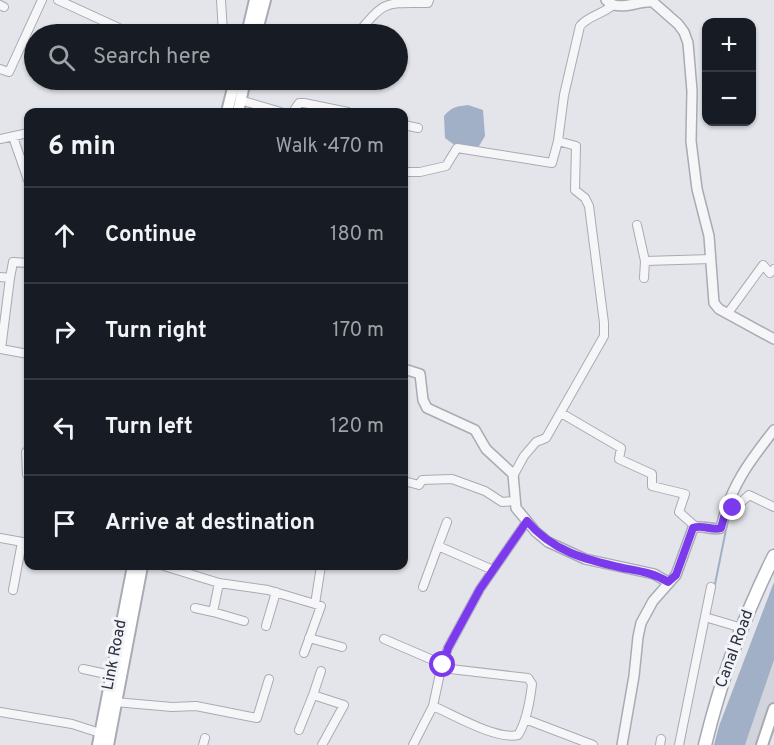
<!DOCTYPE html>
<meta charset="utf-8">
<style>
:root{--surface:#171b24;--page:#20242c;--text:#f1f3f6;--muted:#9ea1a6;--line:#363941}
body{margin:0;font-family:Overpass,sans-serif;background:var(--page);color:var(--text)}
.controls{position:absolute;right:18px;top:18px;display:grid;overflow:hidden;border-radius:12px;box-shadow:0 2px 4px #0004}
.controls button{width:54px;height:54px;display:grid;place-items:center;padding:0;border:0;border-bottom:2px solid var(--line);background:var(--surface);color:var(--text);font:30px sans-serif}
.stop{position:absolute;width:18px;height:18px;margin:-14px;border:4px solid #7c3aed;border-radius:50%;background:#fff}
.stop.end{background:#7c3aed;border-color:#fff;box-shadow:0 2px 6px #0008}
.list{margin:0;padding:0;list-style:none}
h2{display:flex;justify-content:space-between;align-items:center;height:78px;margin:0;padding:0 24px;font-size:26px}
h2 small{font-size:20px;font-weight:400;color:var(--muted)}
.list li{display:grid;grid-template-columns:39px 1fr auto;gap:18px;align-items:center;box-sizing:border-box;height:96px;padding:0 24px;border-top:2px solid var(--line)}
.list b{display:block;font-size:22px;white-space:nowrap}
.list em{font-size:20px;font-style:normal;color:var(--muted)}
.icon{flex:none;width:33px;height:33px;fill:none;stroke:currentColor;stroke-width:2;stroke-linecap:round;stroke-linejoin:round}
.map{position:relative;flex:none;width:774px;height:745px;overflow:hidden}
.search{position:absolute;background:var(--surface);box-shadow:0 2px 4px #0004;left:24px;top:24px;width:384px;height:66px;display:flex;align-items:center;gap:15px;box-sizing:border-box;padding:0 21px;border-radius:33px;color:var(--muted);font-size:22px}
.panel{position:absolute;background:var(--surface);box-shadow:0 2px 4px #0004;left:24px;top:108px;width:384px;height:462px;border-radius:12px}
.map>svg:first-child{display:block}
.built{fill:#d1d4dc}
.water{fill:#a1afc7}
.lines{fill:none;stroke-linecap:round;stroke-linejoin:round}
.stream{stroke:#a1afc7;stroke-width:2}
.minor-casing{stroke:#a8abb4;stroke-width:10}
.tertiary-casing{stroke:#a8abb4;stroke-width:12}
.secondary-casing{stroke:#a8abb4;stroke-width:14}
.primary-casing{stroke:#a3a8b5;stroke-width:15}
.minor{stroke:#f6f6f9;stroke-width:8}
.tertiary{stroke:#f6f6f9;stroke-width:9}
.secondary{stroke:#fff;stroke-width:10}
.primary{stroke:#fff;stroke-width:12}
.route{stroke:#7c3aed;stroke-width:8}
.labels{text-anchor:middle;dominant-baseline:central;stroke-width:6;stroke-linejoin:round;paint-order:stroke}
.street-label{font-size:16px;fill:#2c3141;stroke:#f3f4f8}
</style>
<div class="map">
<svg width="774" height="745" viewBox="0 0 774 745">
<rect width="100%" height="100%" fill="#e3e5ea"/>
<path class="built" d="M774 660V731L761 745H745Z"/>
<path class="water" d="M468 105 483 110 485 136 479 146H456L445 138 444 116C451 107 458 106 468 105Z
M774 582V660L745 745H714L719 726Z"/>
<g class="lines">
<path class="stream" d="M752 467 774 438
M714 589 729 515
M683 745 686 729"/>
<defs>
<path id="minor" d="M58 0 132 34
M221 0 223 33
M0 5 4 7
M214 34H233
M357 34C386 0 383 3 428 3L429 0
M0 69 9 72 42 0
M240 100 281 112
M293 112 299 103H304L348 112
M404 125 418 128
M13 137 28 180
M0 139 28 133
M404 172H420L446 166 457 148 552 163 558 141
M637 225 645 261 711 259
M0 277 10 278 1 349 28 354
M10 278 13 262 28 263
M644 278 645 261
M728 313 763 265 770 273 774 269
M561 413 621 448 619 459 652 474V486L685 494 679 512 696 527
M27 474 26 452 28 450
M513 476 524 456 536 442 546 438 604 336V323L589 206 585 198 575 190 576 146 558 141 564 95 580 26C588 16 603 14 613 5
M404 481 419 485 422 480 452 479 485 491 502 502 515 501
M726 510 736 507 749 495 774 507
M447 522 438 546 493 570
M0 538 28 543
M164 566 219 583 268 590 315 604 321 566
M219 583 213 612 244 621
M423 587 438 546
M13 590 22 542
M195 608 213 612
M705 617 742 628
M266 626 276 592
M309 638 342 647
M384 639 442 664
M304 653 321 606 315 604
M83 669 111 675
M321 671 313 695 344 705 322 745
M115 702 172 707 196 706 257 718 269 679
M433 706C454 715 496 740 518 735 527 721 530 701 532 684L528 678 442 668
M0 712 72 724 100 733
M525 719 593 745
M299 730 313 695
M203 745 205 738
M413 745 433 706 442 664 448 648 480 589 527 521
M660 745 661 739
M679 745 711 587"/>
<path id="tertiary" d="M606 0C618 13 639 0 653 2L678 24 684 32 688 43 692 91 691 141 697 189 709 236 714 303 719 309 774 339
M404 369 420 374 423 400 427 408 475 430 486 449 513 474 516 508 536 532 548 542 585 559 654 574 668 582
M622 745 634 676 638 637 641 623 653 601 676 575 693 528C702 524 712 531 721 528 730 487 749 462 774 430"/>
<path id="secondary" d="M247 34 255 0
M256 34 265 0
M227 112 235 80
M238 112 245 80
M98 745 133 566
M108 745 142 566
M762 745 774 709"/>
<path id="primary" d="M705 745C721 679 744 616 774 556"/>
</defs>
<use href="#minor" class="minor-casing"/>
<use href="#tertiary" class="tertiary-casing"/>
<use href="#secondary" class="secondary-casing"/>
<use href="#primary" class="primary-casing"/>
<use href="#minor" class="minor"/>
<use href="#tertiary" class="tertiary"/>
<use href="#secondary" class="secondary"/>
<use href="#primary" class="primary"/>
</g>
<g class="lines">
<path class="route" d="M443 665 448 648 480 589 527 521C552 551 586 560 623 568 639 571 654 573 668 582L676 575 693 528C702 524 712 531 721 528L726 510 733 508"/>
</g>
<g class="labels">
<g class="street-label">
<text transform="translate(735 649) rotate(-70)">Canal Road</text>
<text transform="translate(115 655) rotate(-79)">Link Road</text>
</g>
</g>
</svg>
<div class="controls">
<button>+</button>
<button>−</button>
</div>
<div class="stop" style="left:443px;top:665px"></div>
<div class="stop end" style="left:733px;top:508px"></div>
<div class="search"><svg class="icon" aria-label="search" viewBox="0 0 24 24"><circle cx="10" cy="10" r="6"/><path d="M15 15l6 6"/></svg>Search here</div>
<section class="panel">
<h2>6 min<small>Walk · 470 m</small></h2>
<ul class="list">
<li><svg class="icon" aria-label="ahead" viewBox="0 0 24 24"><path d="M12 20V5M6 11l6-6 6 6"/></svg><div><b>Continue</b></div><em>180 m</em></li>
<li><svg class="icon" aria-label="right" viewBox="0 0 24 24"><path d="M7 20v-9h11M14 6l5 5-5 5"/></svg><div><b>Turn right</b></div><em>170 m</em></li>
<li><svg class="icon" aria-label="left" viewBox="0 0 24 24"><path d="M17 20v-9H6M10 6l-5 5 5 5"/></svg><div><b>Turn left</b></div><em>120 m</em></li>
<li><svg class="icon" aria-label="arrive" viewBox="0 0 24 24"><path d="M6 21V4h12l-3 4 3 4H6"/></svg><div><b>Arrive at destination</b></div></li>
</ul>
</section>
</div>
